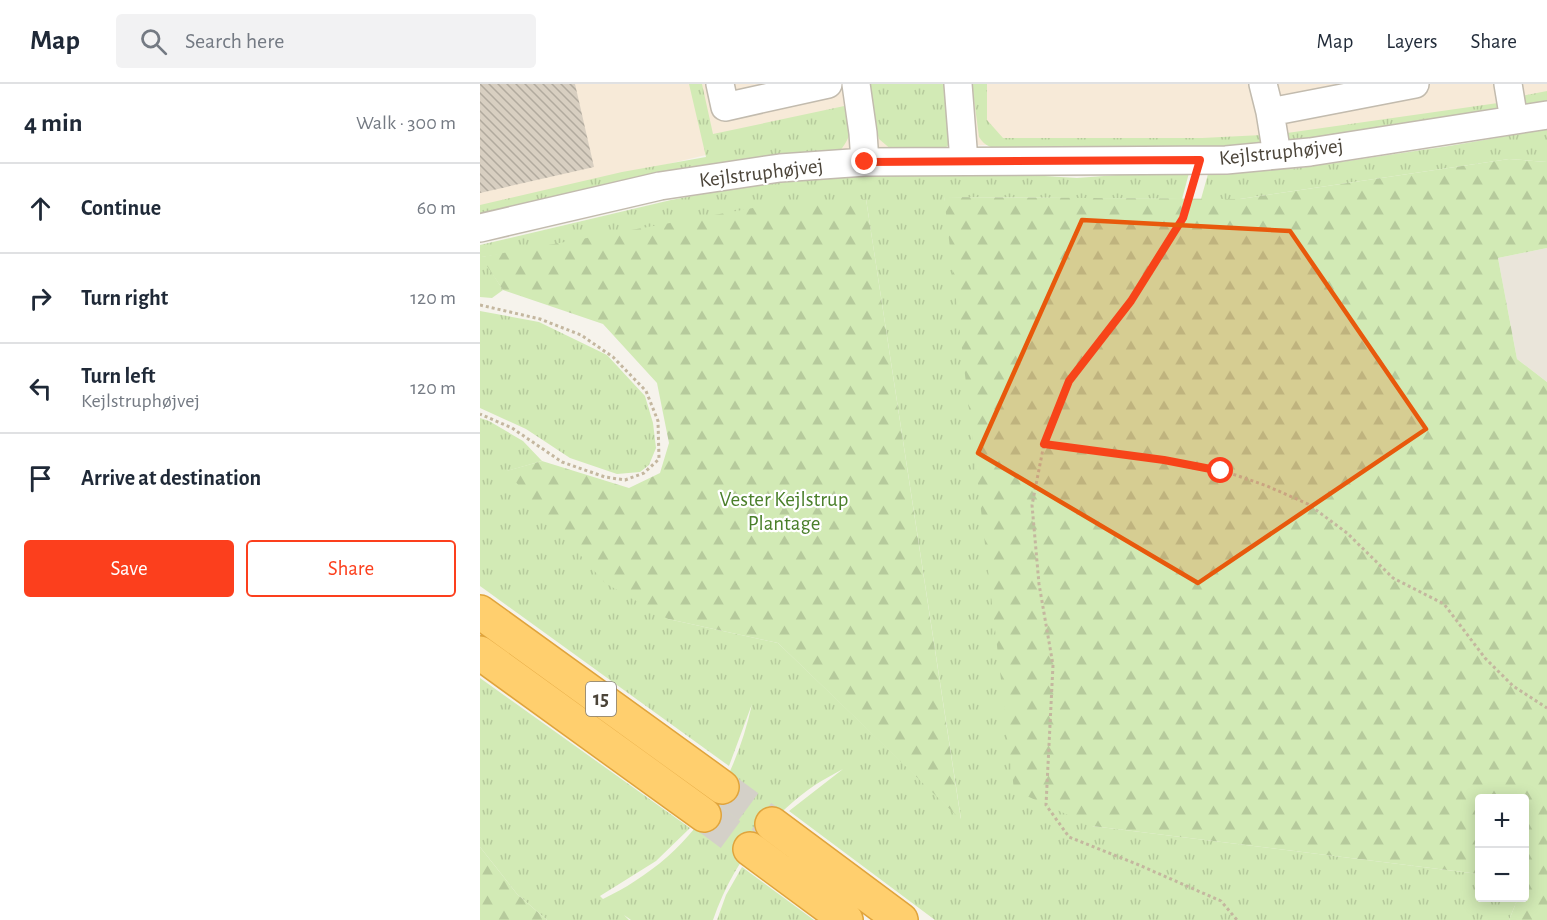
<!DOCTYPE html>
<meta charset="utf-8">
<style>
:root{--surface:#fff;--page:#f2f2f3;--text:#1f2937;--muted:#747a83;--line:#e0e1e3;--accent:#fc3f1d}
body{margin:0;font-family:"Alegreya Sans",sans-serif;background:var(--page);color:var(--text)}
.controls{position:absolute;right:18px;bottom:18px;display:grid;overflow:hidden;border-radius:6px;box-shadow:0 3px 15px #0003}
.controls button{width:54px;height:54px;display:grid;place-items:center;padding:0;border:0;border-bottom:2px solid var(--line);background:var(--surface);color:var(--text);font:30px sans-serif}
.stop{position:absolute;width:18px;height:18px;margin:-14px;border:4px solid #fc3f1d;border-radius:50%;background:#fff}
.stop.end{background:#fc3f1d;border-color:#fff;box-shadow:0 2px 6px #0008}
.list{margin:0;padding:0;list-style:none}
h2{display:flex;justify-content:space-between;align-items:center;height:78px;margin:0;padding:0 24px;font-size:26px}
h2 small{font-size:20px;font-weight:400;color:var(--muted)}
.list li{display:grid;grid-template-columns:39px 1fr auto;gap:18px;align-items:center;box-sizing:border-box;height:90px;padding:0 24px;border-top:2px solid var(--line)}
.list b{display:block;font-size:22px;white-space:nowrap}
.list p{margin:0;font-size:20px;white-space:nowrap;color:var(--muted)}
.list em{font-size:20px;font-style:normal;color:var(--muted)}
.actions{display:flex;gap:12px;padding:18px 24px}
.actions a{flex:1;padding:14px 0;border:2px solid var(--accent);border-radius:6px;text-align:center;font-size:21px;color:var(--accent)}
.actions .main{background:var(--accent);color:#fff}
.icon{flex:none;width:33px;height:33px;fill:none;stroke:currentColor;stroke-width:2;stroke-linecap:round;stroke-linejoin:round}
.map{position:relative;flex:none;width:1067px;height:836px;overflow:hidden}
header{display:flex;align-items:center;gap:36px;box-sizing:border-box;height:84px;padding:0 30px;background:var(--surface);border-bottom:2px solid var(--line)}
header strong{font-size:28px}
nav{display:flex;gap:33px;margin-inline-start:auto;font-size:21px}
.search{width:420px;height:54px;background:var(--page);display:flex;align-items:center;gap:15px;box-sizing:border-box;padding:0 21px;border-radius:6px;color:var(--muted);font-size:22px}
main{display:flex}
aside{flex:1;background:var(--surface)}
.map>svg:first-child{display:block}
.residential{fill:#eae5da}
.commercial{fill:#f7ead8}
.grass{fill:url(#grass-tufts)}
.forest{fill:url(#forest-firs)}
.building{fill:url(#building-back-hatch)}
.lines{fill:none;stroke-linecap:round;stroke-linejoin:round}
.highway-tunnel{stroke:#d4d0c8;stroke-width:33;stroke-dasharray:33 16;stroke-linecap:butt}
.minor-casing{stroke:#c2bbae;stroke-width:30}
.highway-casing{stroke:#e0a43c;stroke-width:36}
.path{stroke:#c4b79f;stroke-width:3;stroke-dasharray:3 3;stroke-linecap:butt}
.minor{stroke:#fff;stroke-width:27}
.highway{stroke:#ffcf6e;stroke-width:33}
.route{stroke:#fc3f1d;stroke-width:8}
.marked{fill:#e8590c;fill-opacity:0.2;stroke:#e8590c;stroke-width:4.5;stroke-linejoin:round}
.labels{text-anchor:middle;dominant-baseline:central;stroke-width:4.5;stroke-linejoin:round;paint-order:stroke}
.shield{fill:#fff;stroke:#817c74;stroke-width:1.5}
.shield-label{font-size:20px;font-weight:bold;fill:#4b4439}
.street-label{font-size:21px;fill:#4b4439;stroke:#fff}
.park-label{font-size:21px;fill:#4a7f2a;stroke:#fff}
</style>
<header>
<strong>Map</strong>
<div class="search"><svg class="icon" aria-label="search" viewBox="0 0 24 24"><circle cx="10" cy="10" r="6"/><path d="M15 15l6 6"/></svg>Search here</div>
<nav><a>Map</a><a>Layers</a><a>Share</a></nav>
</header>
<main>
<aside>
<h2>4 min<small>Walk · 300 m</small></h2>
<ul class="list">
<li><svg class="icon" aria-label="ahead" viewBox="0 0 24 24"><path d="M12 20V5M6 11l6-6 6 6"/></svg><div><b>Continue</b></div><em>60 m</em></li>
<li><svg class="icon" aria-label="right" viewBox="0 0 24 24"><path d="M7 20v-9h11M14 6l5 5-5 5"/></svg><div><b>Turn right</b></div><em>120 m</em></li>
<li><svg class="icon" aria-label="left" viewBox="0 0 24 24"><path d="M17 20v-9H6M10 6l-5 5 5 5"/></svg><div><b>Turn left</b><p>Kejlstruphøjvej</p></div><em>120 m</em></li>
<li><svg class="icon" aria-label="arrive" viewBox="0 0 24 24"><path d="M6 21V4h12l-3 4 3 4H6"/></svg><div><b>Arrive at destination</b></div></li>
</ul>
<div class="actions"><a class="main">Save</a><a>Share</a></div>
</aside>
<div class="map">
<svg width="1067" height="836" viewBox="0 0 1067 836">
<defs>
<pattern id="grass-tufts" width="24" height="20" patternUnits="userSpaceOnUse" patternTransform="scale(1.5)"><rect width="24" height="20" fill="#d2eab5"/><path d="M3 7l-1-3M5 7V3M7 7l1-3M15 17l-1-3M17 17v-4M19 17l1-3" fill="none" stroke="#b6ca9c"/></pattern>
<pattern id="forest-firs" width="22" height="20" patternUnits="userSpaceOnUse" patternTransform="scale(1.5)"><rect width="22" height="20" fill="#d2eab5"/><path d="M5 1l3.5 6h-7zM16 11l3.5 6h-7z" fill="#b6ca9c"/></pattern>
<pattern id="building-back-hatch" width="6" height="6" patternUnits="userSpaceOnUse" patternTransform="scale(1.5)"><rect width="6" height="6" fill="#d8cfc1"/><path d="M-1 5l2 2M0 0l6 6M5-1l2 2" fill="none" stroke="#b1aa9e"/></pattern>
</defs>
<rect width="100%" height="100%" fill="#f6f3ec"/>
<path class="residential" d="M1067 164V298L1037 275 1018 174Z"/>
<path class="commercial" d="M0 0H1067V15L817 59 505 61 230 70 0 125Z"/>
<path class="grass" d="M209 0H222L233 50 369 21C371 43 374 50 359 68L113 105 0 130V121L142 88 226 73Z
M390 0H468L472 58 464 65 413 67 399 55 394 38Z
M492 0H507V36L523 54H722L782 51 783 56 777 63 523 66C513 64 505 63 499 53Z
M1067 7V20L1051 23 1045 18 1042 12Z
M1018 19V25L810 58 807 49Z
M1067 45V78L1029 75 760 115H721L728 90 820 84 969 62Z
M709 89 702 115 464 113 612 742 999 790V814H1038L1029 836H455L309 727 363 685C354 690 344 695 335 701 287 734 252 781 233 836H151L144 831 149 836H67L37 810 0 763V594L210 744 176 777 120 812 123 815C134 809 145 804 155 797 220 756 256 693 272 620L249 682 0 502V334L9 337 43 357 62 377 27 387 188 535 298 559 481 735 386 115 2 173 23 206 12 214 0 213V161L191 116 259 103 359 92 531 90 597 94 651 90Z
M0 227 59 238 127 271 165 312 173 339 176 364 169 381 160 388 137 390 90 374 46 345 0 324Z
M262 783 334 836H237L246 811Z"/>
<path class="forest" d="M1029 75 1067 78V164L1018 174 1037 275 1067 298V836H1029L1038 814H1044V714H999V790L612 742 534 706 464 113 760 115Z
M386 115 481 736 298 559 188 535 125 499 26 387 62 377 149 404 180 389 189 359 177 299 123 240 23 206 1 173 290 121Z
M0 763 37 810 67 836H0Z"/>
<path class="building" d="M0 0H95L114 83 0 109Z"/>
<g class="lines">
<path class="highway-tunnel" d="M242 703 292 740
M224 731 270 765"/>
<defs>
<path id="minor" d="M240 0 245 23 348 0
M376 0 383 49 385 78
M478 0 484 77
M783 0 790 28
M1028 0 1034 36
M797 71 790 28 935 0
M0 144 180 102 300 84 385 78 746 76 830 68 1067 31"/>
<path id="highway" d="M0 528 242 703
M0 569 224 731
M292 740 421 836
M270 765 366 836"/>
</defs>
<use href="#minor" class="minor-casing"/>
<use href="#highway" class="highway-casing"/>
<path class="path" d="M713 98 703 134 651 217 589 297 564 360 552 421 559 500 573 581 566 721 589 753 659 781 741 817 757 836
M0 221 60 235 101 251 133 273 166 307 178 337 179 375 164 389 145 396 125 393 82 378 32 344 0 330
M564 360 684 376 741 386 787 402 828 420 867 449 913 494 964 520 1005 574 1033 602 1067 624"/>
<use href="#minor" class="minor"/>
<use href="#highway" class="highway"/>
</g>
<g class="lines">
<path class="route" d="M385 78 720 76 703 134 651 217 589 297 564 360 684 376 741 387"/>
</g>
<path class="marked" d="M602 136 810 147 946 345 718 499 498 369Z"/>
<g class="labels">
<rect class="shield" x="106" y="598" width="30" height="34" rx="4.5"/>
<g class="shield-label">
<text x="121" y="615">15</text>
</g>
<g class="street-label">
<text transform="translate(801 68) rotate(-6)">Kejlstruphøjvej</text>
<text transform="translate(281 89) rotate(-7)">Kejlstruphøjvej</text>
</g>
<g class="park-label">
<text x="304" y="415">Vester Kejlstrup<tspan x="304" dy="24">Plantage</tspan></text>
</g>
</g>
</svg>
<div class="controls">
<button>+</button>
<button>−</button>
</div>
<div class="stop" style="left:741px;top:387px"></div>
<div class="stop end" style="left:385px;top:78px"></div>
</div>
</main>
